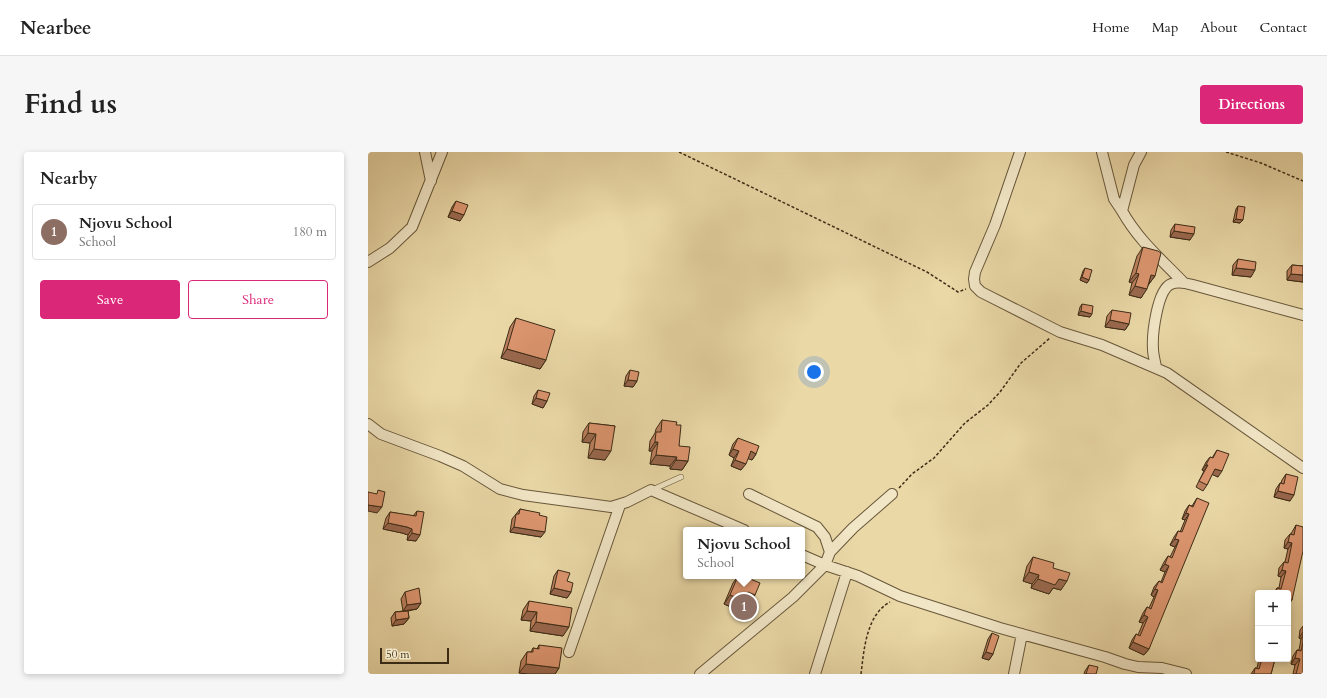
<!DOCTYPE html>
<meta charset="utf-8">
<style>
:root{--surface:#fff;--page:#f6f6f6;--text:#222;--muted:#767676;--line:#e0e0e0;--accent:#db2777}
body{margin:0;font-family:Cardo,serif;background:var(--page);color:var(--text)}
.controls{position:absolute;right:12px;bottom:12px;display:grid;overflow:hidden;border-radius:4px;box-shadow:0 2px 6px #0003}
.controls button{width:36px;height:36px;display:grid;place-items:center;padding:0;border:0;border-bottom:1px solid var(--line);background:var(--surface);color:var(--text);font:20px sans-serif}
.scale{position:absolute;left:12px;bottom:10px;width:69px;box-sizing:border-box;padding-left:4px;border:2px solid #3c2c16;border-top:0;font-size:11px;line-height:14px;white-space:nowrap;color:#3c2c16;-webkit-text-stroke:3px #f1e6c6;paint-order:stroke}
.you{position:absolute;left:446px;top:220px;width:14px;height:14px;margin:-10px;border:3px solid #fff;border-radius:50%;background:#1a73e8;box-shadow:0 0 0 6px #1a73e833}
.badge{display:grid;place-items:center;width:26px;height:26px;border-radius:50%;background:var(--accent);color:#fff;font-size:13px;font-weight:700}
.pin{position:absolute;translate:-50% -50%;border:2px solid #fff;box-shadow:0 1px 4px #0006}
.popup{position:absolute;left:315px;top:375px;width:122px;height:52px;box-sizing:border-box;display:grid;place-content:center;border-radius:4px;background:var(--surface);filter:drop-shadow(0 1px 3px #0005);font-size:13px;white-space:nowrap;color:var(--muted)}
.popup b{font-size:15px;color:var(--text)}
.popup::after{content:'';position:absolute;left:50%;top:100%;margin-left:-8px;border:8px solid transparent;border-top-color:var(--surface)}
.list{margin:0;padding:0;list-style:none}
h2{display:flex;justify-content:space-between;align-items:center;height:52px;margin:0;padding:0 16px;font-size:17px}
h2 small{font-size:13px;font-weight:400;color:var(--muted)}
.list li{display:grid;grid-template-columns:26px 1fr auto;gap:12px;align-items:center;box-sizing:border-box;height:56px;margin:0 8px 8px;padding:0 8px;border:1px solid var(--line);border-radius:4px}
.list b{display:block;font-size:15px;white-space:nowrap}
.list p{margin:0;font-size:13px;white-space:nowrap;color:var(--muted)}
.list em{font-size:13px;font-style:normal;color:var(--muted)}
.actions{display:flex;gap:8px;padding:12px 16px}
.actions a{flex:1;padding:9px 0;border:1px solid var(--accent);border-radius:4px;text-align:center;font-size:14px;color:var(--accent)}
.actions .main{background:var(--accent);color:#fff}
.map{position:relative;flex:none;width:935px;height:522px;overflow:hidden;border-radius:4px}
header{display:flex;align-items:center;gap:24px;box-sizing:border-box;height:56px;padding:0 20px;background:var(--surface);border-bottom:1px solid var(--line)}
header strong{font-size:19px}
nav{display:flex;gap:22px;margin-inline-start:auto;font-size:14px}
.intro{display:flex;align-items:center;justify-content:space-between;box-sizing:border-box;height:96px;padding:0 24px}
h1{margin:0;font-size:28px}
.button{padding:10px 18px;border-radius:4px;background:var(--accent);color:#fff;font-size:14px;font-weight:700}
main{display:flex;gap:24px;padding:0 24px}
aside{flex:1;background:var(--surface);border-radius:4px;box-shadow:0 2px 6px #0003}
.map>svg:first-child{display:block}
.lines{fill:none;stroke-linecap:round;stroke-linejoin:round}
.service-casing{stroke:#68573a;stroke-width:6}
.minor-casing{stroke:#68573a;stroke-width:12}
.path{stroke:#3c2c16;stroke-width:1.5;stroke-dasharray:3 2;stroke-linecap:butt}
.service{stroke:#f1e6c6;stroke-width:5}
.minor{stroke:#f1e6c6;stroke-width:10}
.wall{fill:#bd805f;stroke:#3c2c16}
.shaded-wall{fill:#9a684e;stroke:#3c2c16}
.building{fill:#dc956f;stroke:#3c2c16}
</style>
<header>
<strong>Nearbee</strong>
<nav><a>Home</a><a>Map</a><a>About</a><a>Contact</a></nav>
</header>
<div class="intro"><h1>Find us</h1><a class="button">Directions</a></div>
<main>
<aside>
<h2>Nearby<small></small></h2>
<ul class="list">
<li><span class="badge" style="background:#8d6e63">1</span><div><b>Njovu School</b><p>School</p></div><em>180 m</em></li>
</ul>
<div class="actions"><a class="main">Save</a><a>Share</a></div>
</aside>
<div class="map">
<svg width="935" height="522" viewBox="0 0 935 522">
<rect width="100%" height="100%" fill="#ead8a7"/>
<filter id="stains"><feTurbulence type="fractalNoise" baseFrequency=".005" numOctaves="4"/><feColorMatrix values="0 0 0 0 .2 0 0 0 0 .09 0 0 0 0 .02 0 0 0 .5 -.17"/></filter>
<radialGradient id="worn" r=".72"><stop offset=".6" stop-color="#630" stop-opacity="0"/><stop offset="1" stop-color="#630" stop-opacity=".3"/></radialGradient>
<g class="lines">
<defs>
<path id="service" d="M284 338 313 325"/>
<path id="minor" d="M57 0 63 29
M652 0 627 73 607 120 606 127 607 134 613 140 692 180 734 193 799 221 935 316
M734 0 746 47 754 59
M773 0 766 13 754 59C771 89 792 106 816 131
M0 110 22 96 44 75 74 0
M788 215C787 209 785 203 785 197 784 183 789 138 803 132 810 129 818 131 825 133L935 163
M0 272 13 282 72 304 95 314 132 337 155 343 243 355 259 350 283 338 376 378
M381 342 449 375 457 385 462 400
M434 403 457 413 490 424 532 444 632 476 737 505 757 512 770 515 794 516 818 522
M201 500 252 353
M332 522 425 445 457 413 462 400 485 376 524 342
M447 522 479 420
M646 522 654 482"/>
</defs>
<use href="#service" class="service-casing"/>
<use href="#minor" class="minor-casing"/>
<path class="path" d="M311 0 559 120 590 140 598 137
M858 0 893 11 935 29
M531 336 544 322 566 306 597 271 620 253 632 240 653 211 682 186
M493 522C496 498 498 463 522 450"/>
<use href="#service" class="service"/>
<use href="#minor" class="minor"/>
</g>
<path class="wall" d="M88 49 92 69 80 65 84 55Z
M870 54 872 71 865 70 868 57Z
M807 72 822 88 802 85 803 78Z
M775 95 787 124 781 132 773 146 761 143 764 131 761 130 769 104Z
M870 107 883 125 864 123 865 113Z
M924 113 935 114V130L919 128V119Z
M717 116 721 128 719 131 712 128 715 119Z
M714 152 722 165 710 163 712 155Z
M744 158 761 172 757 178 737 175 739 164Z
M148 166 178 208 172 217 133 206 142 175Z
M262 218 269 229 265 235 256 234 258 224Z
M170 238 179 249 175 256 164 252 166 244Z
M294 268 308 273 311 294 320 309 314 318 302 317V314L282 312 284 299H281L282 289 287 281 288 277Z
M221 271 247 274 237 308 220 306 222 291 214 290 215 280Z
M370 286 388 302 384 308 380 306 373 318 363 314 366 306 361 303 365 292Z
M849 298 850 325 844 322 839 333 835 339 828 335 836 319 834 318 838 310 842 305 844 306Z
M918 322 922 349 906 345 908 337 912 331H913L914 328Z
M829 346 781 497 776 503 761 496 764 488 768 482 770 483 775 471 771 470 775 461 779 455 781 456 786 445 783 443 786 435 791 429 793 430 797 420 792 418 796 410 800 404 802 405 807 395 802 393 806 385 810 379 812 380 817 368 814 367 817 359 821 353 824 354Z
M152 357 171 363 173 385 142 380 144 367Z
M49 359 48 389 39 388 40 383 34 381 15 377 18 366 22 360 45 364Z
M928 373 924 448 920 453V441H906L909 436H911L913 425 910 424 911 416 916 410H917L920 397 916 396 917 388 922 382H923L924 380Z
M665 405 685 416 693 438 685 436 681 442 663 436 664 432 655 429 659 414Z
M190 418 199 429 203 440 199 446 182 442 186 424Z
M370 424H375L381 452 376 450 370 458 356 452 365 431Z
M37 440 53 451 49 457 40 459 41 466 36 472 24 474 23 466 27 460 35 459 33 447Z
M161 449 195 484 162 479 163 469 153 468 155 458Z
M935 474V522H925L927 513 923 512 925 504 929 498H931L933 487 931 486 932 478Z
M624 481 625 502 621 508 614 506 620 487Z
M171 493 191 516 187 522H160L151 521 153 509 159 500H163L165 496 169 497Z
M890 493V503L888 502Z
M891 507H907L903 522H883L887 516H889Z
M721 513 728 522H716L717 519Z"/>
<path class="shaded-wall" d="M84 59 96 63 92 69 80 65Z
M868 67 875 68 872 71 865 70Z
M806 79 826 82 822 88 802 85Z
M868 116 887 118 883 125 864 123Z
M768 121 771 122 764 131 761 130Z
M923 122 935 123V130L919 128Z
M783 123 787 124 780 133Z
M714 125 721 128 719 131 712 128Z
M767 134 779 137 773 146 761 143Z
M713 159 724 162 722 165 710 163Z
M742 168 761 172 757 178 737 175Z
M139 197 178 208 172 217 133 206Z
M260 228 269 229 265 235 256 234Z
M168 246 179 249 175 256 164 252Z
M220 281 228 282 222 291 214 290Z
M287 290H290L284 299H281Z
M226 297 243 299 237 308 220 306Z
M365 297 371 299 366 306 361 303Z
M383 299 388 302 384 308 378 306Z
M288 303 309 305 302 314 282 312Z
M308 308 320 309 314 318 302 317Z
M367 308 378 312 373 318 363 314Z
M838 313H840L836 319 834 318Z
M847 317 854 319 850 325 843 322Z
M910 339 926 343 922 349 906 345Z
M0 353 14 355 9 361 0 359Z
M818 361 821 362 817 368 814 367Z
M20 371 39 375 44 377 40 383 34 381 15 377Z
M146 375 177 380 173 385 142 380Z
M44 381 52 383 48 389 39 388Z
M807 387 811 388 807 395 802 393Z
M920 390 924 391 920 397 916 396Z
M797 412 801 414 797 420 792 418Z
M914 418 918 419 913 425 910 424Z
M661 420 671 423 664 432 655 429Z
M670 427H691L699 429 693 438 685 436 681 442 663 436Z
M186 436 203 440 199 446 182 442Z
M787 437 790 438 786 445 783 443Z
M380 440 387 443 381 452 376 450 370 458 356 452 362 443Z
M53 451 49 457 35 459 39 453Z
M159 459 169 460 163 469 153 468Z
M776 463 780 465 775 471 771 470Z
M41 466 36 472 24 474 28 468Z
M168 470 201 475 195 484 162 479Z
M935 480V484L933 487 931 486Z
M765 490 781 497 776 503 761 496Z
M618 500 625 502 621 508 614 506Z
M927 506 932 507 927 513 923 512Z
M158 512 191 516 187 522H160L151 521Z"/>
<path class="building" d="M88 49 100 53 96 63 84 59Z
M870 54 877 55 875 68 868 67Z
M807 72 827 75 826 82 806 79Z
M775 95 790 99 793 101 787 124 783 123 779 137 767 134 771 122 768 121Z
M870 107 888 110 887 118 868 116Z
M924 113 935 114V123L923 122Z
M717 116 724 118 721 128 714 125Z
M714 152 725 154 724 162 713 159Z
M744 158 763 161 761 172 742 168Z
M148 166 187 178 178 208 139 197Z
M262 218 271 220 269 229 260 228Z
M170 238 182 241 179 249 168 246Z
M294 268 309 270 308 273H313L311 294 322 295 320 309 308 308 309 305 288 303 290 290H287L288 280H293Z
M221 271 247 274 243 299 226 297 228 282 220 281Z
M370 286 391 294 388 302 383 299 378 312 367 308 371 299 365 297Z
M849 298 861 302 854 319 847 317 839 333 831 329 840 313H838L842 305 845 306Z
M918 322 930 325 926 343 910 339 912 331 916 332Z
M10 338 17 340 14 355 0 353V340L9 342Z
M829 346 841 351 781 497 765 490 768 482 772 484 780 465 776 463 779 455 783 457 790 438 787 437 791 429 794 431 801 414 797 412 800 404 804 406 811 388 807 387 810 379 814 380 821 362 818 361 821 353 825 355Z
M152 357 172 361 171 363 179 365 177 380 146 375 148 362H151Z
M49 359 56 360 52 383 44 381V377L39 375 20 371 22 360 48 364Z
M928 373 935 375V399L924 448H922L920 455V441H908L909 436 913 437 918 419 914 418 916 410 920 411 924 391 920 390 922 382 926 383Z
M665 405 686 411 685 416 702 421 699 429 691 427 687 433 670 427 671 423 661 420Z
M190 418 202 421 199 429 205 431 203 440 186 436Z
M370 424H375L392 431 387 443 380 440 377 449 362 443Z
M51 436 53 451 39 453 37 440Z
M161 449 204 456 201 475 168 470 169 460 159 459Z
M40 459 41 466 28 468 27 460Z
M624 481 631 484 625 502 618 500Z
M935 491V522H928L932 507 927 506 929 498 933 499Z
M171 493 194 496 191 516 158 512 159 500H165V496L171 497Z
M894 507H907L903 522H886L887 516 891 517Z
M721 513 730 515 728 522H718Z"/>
<rect width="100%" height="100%" filter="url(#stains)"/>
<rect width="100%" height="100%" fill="url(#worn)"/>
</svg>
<div class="controls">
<button>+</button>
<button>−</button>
</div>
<div class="scale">50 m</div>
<div class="you"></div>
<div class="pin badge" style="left:376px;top:455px;background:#8d6e63">1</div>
<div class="popup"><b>Njovu School</b>School</div>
</div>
</main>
